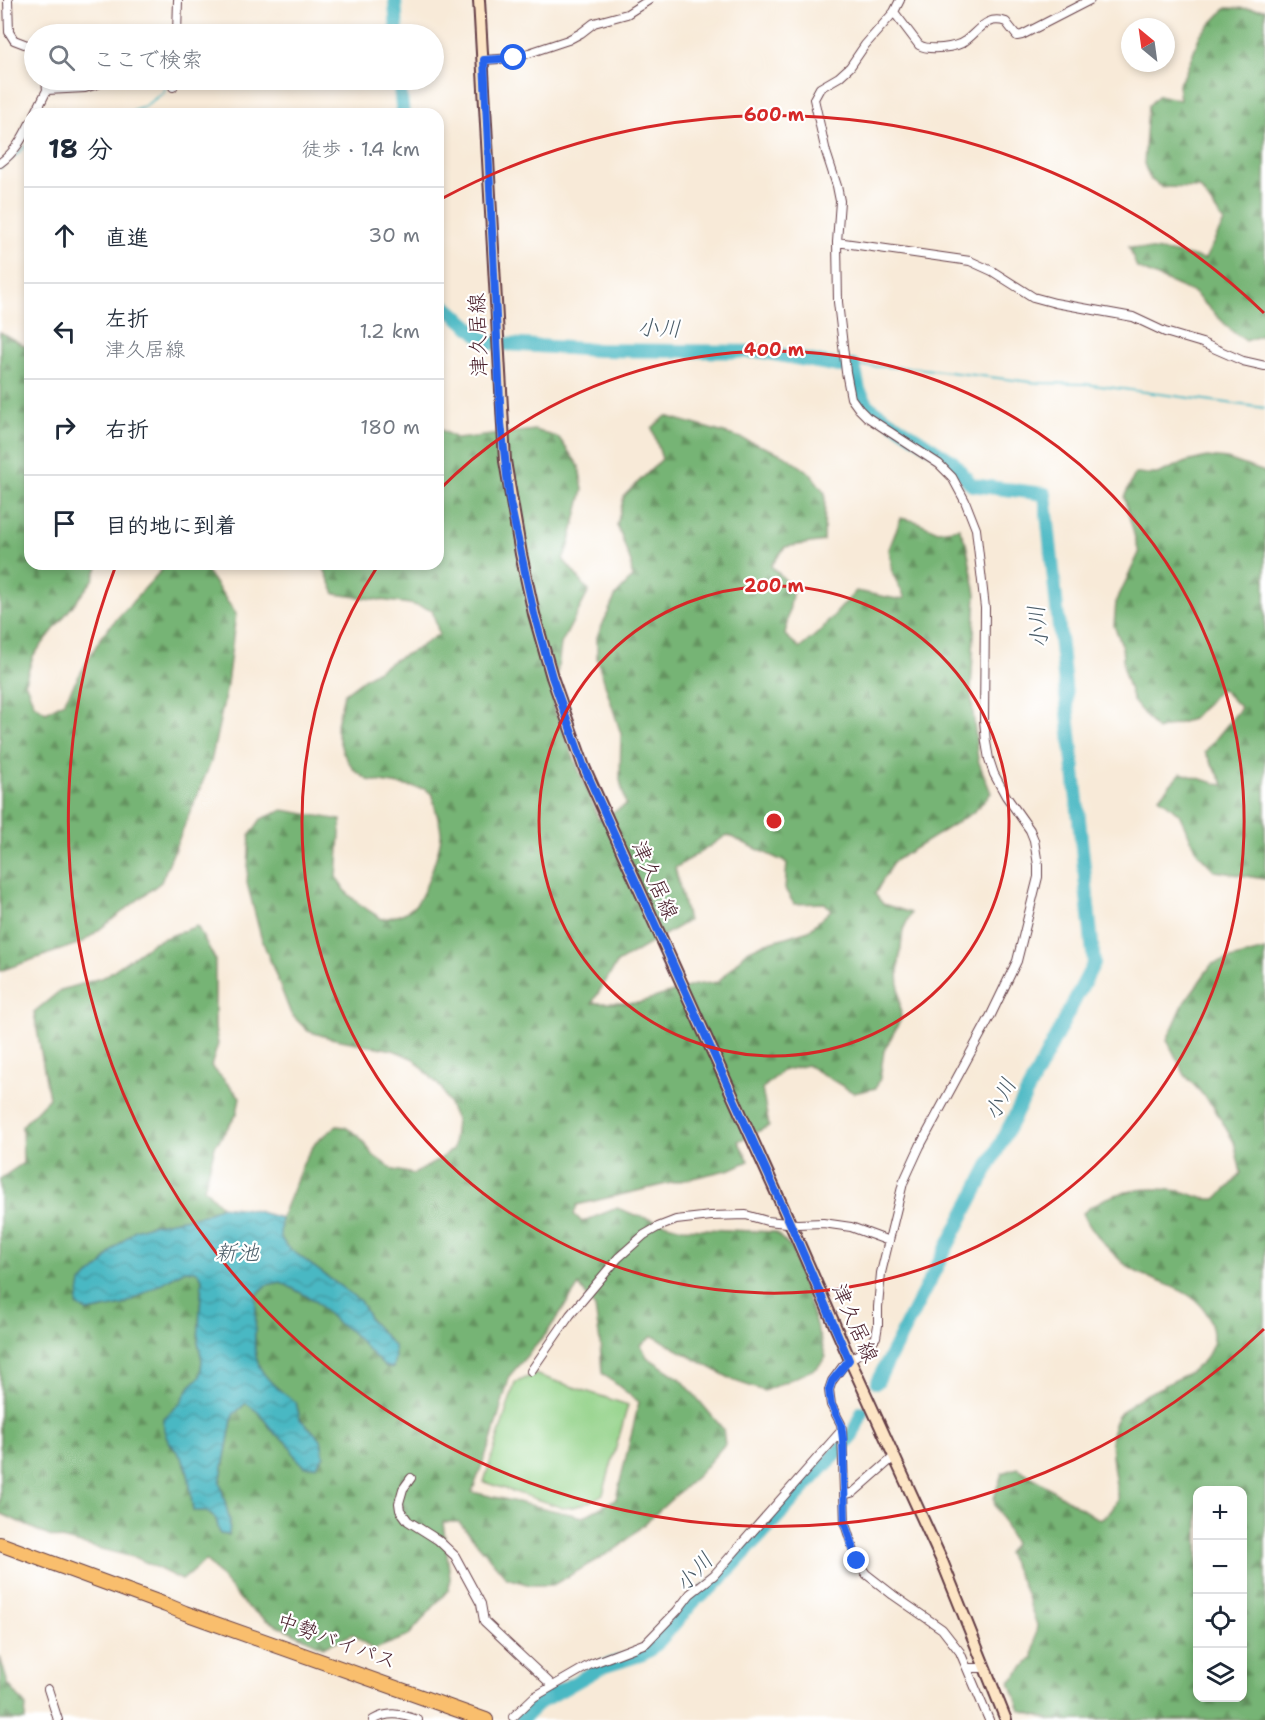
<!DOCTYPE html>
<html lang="ja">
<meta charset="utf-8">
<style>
:root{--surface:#fff;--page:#f2f2f3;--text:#1f2937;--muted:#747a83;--line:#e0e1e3}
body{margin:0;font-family:"Shantell Sans","Klee One",sans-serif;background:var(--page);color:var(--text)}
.controls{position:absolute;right:18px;bottom:18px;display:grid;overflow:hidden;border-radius:12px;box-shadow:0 3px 9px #0003}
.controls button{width:54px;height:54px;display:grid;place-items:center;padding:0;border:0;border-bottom:2px solid var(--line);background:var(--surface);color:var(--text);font:30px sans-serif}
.compass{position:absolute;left:1121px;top:18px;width:54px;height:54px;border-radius:50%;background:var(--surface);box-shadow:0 3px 9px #0003;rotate:331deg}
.stop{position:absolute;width:18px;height:18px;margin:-14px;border:4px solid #2563eb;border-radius:50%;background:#fff}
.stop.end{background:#2563eb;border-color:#fff;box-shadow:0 2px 6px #0008}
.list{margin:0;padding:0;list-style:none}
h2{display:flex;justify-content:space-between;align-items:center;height:78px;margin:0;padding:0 24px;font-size:26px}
h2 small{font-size:20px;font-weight:400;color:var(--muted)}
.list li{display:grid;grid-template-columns:39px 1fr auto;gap:18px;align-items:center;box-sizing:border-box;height:96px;padding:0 24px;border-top:2px solid var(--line)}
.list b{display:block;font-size:22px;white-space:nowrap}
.list p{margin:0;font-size:20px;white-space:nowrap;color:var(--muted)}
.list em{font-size:20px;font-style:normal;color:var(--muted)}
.icon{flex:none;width:33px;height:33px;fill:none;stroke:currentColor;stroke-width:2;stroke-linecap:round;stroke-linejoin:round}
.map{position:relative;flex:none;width:1265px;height:1720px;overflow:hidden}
.search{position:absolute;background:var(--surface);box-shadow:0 3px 9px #0003;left:24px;top:24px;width:420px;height:66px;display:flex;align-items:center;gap:15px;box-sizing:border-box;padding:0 21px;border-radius:33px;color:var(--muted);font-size:22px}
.panel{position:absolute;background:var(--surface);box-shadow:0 3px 9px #0003;left:24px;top:108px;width:420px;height:462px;border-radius:18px}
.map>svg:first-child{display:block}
.forest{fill:url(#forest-firs);stroke:#606a50;stroke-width:1.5;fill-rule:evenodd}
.garden{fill:#93d288;stroke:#6e785a;stroke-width:1.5}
.water{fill:url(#water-waves);stroke:#4a6c77;stroke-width:1.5}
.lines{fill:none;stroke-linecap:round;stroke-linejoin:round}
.stream{stroke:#4ab8c3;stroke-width:2}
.river{stroke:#4ab8c3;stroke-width:14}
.street-casing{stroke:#643d45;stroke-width:10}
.secondary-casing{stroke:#643d45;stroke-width:14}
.highway-casing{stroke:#643d45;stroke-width:16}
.street{stroke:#fff;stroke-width:8}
.secondary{stroke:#fde5c5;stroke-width:10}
.highway{stroke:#f9be6d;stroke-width:14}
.route{stroke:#2563eb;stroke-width:8}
.ring{fill:none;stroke:#d62828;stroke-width:3}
.labels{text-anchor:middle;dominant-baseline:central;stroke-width:4.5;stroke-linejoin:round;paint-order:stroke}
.street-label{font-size:21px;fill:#4a1f2b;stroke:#fff}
.water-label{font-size:22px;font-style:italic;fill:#4a5c68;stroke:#fff}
.centre{fill:#d62828;stroke:#fff;stroke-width:3}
.ring-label{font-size:18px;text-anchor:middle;font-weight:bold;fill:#d62828;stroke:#fff;stroke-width:4.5;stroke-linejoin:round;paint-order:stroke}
</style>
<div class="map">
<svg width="1265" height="1720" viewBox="0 0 1265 1720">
<defs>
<pattern id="forest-firs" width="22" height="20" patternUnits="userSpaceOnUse" patternTransform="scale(1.5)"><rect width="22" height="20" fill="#76b474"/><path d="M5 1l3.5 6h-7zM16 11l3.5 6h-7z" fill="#63925f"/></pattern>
<pattern id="water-waves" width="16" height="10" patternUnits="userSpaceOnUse" patternTransform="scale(1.5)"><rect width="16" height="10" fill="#4ab8c3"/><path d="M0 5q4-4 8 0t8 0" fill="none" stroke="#40959f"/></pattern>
</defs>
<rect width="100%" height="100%" fill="#fff"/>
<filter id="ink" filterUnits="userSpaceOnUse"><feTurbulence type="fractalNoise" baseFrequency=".0167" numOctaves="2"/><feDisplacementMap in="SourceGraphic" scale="12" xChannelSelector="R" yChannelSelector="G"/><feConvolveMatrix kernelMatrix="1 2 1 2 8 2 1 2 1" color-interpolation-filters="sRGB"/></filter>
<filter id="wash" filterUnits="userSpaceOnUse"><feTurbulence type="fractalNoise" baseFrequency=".008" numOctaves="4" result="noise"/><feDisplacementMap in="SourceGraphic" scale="24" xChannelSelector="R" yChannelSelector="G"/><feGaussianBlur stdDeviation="1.35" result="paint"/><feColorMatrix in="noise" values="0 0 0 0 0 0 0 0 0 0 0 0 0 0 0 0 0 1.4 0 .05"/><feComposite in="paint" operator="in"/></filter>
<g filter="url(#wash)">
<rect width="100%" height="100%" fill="#f8ead8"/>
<path class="forest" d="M1226 8 1265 9V334L1246 341 1233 332 1194 293 1137 268 1129 247 1170 252 1205 259 1224 222 1200 188 1162 187 1150 179 1144 164 1148 106 1159 95 1180 100 1178 85 1185 74 1200 35Z
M0 332 30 349V564H99L93 580 33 656 25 682 34 704 46 712 64 702 103 634 167 564H202L236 614 226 691 211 762 161 882 83 942 0 971Z
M666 416 741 438 784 455 810 473 825 493 824 541 785 547 771 566 793 588 785 635 800 648 819 632 856 591 897 599 905 598 893 574 889 549 901 518 915 521 938 531 959 528 966 543 976 594 971 692 978 760 991 793 974 812 893 862 875 894 883 904 911 913 903 930 898 972 901 1019 884 1051 880 1078 876 1088 854 1093 807 1065 782 1071 762 1089 769 1126 738 1141 749 1161 731 1169 577 1205 574 1214 582 1222 617 1208 635 1215 682 1228 775 1232 792 1249 826 1357 817 1368 764 1391 735 1381 653 1336 641 1345 647 1357 682 1380 723 1429 725 1444 698 1475 619 1547 553 1585H530L507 1578 459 1522H443L450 1577 449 1589 408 1636 373 1650 353 1634 323 1647 266 1620 245 1605 206 1560 182 1580 137 1558 49 1536 0 1513V1179L23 1163 22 1126 49 1098 34 1012 61 990 104 977 154 942 197 926 215 959V1028L218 1044 211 1066 240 1097 237 1114 215 1146 204 1188 221 1206 204 1215 150 1225 135 1230 114 1249 101 1266 81 1283 88 1312 123 1305 185 1270 197 1271 202 1279 198 1342 202 1360 200 1377 190 1386 181 1402 164 1418C161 1442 176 1445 185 1464 190 1475 191 1498 193 1511H206L216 1519 220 1534 229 1535 230 1521 220 1483 233 1415 246 1403 259 1413 275 1434 288 1443 295 1456 321 1439 300 1419 296 1402C242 1366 257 1352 256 1296L266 1285 281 1282 314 1300 336 1322 351 1332 384 1366 393 1368 394 1346 371 1321 360 1301 286 1246 280 1236 281 1218 305 1159 316 1142 337 1126 345 1127 358 1135 374 1156 394 1170 414 1174 437 1161 453 1149 456 1120 442 1089 414 1059 393 1050 330 1038 308 1031 291 1014 261 937 247 883 250 835 261 819 283 810 341 820 337 877 344 890 360 905 382 919C394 917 408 914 416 904 425 894 442 845 441 832 440 820 434 810 433 795L425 789 368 780 354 770 343 753 336 729 344 694 365 678 396 659 415 650 439 634 432 610 410 604 335 594 322 564H438V428L457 439 535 430 559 438 579 466 583 490 568 549 563 559 589 591 561 644 553 706 599 820 626 805 620 780 621 734 597 659V637L616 595 632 578 631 563 617 525 624 496 662 459 652 428ZM727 835 787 863 785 889 794 904 825 903 831 910 809 930 760 945 747 951 718 982 695 985 638 1003H592L617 963 688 921 675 868ZM579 1285 595 1308 600 1342 602 1373 639 1402 616 1499 583 1517 472 1492 492 1438 510 1375 546 1334Z
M1207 457 1227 459 1265 472V879L1215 871 1197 852 1179 814 1159 797 1181 773 1225 786 1205 752 1241 708 1221 688 1192 719 1157 730 1133 701 1124 672 1122 645 1114 626 1116 602 1139 553 1124 497 1135 474H1157L1186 462Z
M1265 950V1720H1051L1020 1710 1010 1682 1033 1657 1037 1625 1022 1583 1007 1553 1014 1544 1000 1514 995 1506 994 1498 1002 1473 1018 1468 1093 1516 1100 1519C1108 1515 1115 1509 1117 1499 1118 1496 1116 1490 1116 1486 1114 1467 1106 1435 1117 1418 1140 1381 1234 1379 1209 1318 1196 1287 1156 1285 1130 1268 1116 1258 1088 1229 1083 1213 1109 1190 1146 1186 1180 1191 1187 1192 1194 1196 1202 1198 1206 1199 1211 1199 1216 1199L1230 1186 1241 1173 1234 1142 1213 1106 1185 1075 1167 1040 1184 1003 1212 964ZM1242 1490V1698H1198V1490Z
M0 1657 8 1684 26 1706 25 1720H0Z"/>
<path class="garden" d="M534 1374 628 1405 603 1494C590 1503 579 1507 563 1508L484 1482 515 1383Z"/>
<path class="water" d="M221 1206 249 1209 281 1218 280 1236 286 1246 360 1301 371 1321 394 1346 395 1357 393 1368 384 1366 351 1332 336 1322 314 1300 281 1282 266 1285 256 1296C257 1352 242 1366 296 1402L300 1419 321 1439 324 1456 316 1466 305 1467 295 1456 288 1443 275 1434 259 1413 246 1403 233 1415 220 1483 230 1521 229 1535 220 1534 216 1519 206 1511H193C191 1499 190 1474 185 1464 176 1445 161 1443 164 1418L181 1402 190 1386 200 1377 202 1360 198 1342 202 1279 197 1271 185 1270 123 1305 88 1312 77 1305 81 1283 101 1266 114 1249 135 1230 150 1225 204 1215Z"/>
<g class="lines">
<path class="stream" d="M176 81 217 80
M128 114 145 106 164 92 165 82 170 81
M0 168C11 161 19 151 30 143
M854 366 916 368 1039 383 1085 384 1265 408"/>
<path class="river" d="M395 0 397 34
M399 80 403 114
M438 300 486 341 490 343 598 350 763 352 839 366H854L859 390 869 407 952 461 972 485 1045 494 1094 963 877 1382
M522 1719 539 1703 602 1667 643 1654 648 1651 660 1640 696 1599 715 1585 852 1436 862 1412"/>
</g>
</g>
<g filter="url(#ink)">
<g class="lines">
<defs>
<path id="street" d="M8 0 9 32 14 40 27 45 34 51
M900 0 894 12 865 45 850 67 839 77 820 88 814 99 826 152 837 186 840 201 837 242 838 302 846 372 851 398 859 409 867 417 939 464 952 477 965 501 976 529 985 608 984 720 986 742 989 759 994 774 1006 796 1030 830 1034 840 1038 865V877L1017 961 990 1017 920 1146 903 1183 881 1273 878 1307V1325L876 1337 867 1348 850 1360 843 1366 832 1381 829 1390 831 1405 841 1424 842 1430 845 1524 857 1561 866 1574 893 1595 942 1629 960 1652 989 1720
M894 12 919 45C929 51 956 48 965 41 979 31 986 15 1006 22L1017 36 1022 35 1090 0
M177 34 178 0
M484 60 514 58 568 40 581 33 594 23 627 14 649 0
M172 80 173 87
M47 90 85 88 110 80
M35 114 47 90 46 80
M0 163C15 152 22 139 30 123
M837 242 970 261 992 271 1033 297 1055 303 1133 317 1165 332 1202 343 1243 361 1265 366
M531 1371 570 1315 618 1258 644 1235 658 1227 676 1220 711 1216 746 1215 767 1221 797 1224 823 1223 851 1227 889 1241
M411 1478 403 1489 399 1503 400 1510 408 1521 438 1540 455 1556 481 1604 484 1621 553 1686
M844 1495 854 1492 895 1456
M967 1668H985
M48 1689 58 1720
M513 1717 534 1697 591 1664 646 1643 677 1611 690 1594 714 1575 842 1430
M373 1720C389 1711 401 1714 418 1720"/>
<path id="secondary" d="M479 0 505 461 521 554 534 614 552 677 584 767 790 1223 850 1360 942 1561 1006 1720"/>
<path id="highway" d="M0 1544 166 1605 185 1613 486 1720"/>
</defs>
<use href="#street" class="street-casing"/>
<use href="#secondary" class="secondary-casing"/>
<use href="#highway" class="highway-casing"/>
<use href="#street" class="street"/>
<use href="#secondary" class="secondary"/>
<use href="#highway" class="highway"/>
</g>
</g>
<g class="lines" filter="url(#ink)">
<path class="route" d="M514 58 484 60 501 423 510 502 534 614 552 677 584 767 790 1223 849 1360 832 1381 829 1390 831 1404 841 1424 843 1439 845 1524 857 1561"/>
</g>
<g class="ring">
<circle cx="774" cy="821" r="235"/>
<path d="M438 491A471 471 0 1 1 379 564"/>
<path d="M1264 1329A706 706 0 0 1 115 568M443 198A706 706 0 0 1 1264 313"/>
</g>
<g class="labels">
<g class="street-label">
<text transform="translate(478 335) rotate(-92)">津久居線</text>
<text transform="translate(655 880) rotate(66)">津久居線</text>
<text transform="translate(855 1323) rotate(66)">津久居線</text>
<text transform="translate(337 1641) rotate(20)">中勢バイパス</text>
</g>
<g class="water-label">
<text transform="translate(659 328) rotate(2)">小川</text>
<text transform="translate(1038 627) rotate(-96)">小川</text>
<text transform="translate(1000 1099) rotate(-63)">小川</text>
<text x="237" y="1252">新池</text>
<text transform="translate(694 1572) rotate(-47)">小川</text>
</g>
</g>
<circle cx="774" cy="821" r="9" class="centre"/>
<g class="ring-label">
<text x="774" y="121">600 m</text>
<text x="774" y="356">400 m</text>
<text x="774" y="592">200 m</text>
</g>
</svg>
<div class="controls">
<button>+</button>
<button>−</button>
<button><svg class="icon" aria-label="locate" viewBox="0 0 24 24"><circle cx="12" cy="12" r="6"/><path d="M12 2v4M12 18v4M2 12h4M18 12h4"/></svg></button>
<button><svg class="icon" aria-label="layers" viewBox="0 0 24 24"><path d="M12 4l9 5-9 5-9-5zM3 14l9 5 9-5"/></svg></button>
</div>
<svg class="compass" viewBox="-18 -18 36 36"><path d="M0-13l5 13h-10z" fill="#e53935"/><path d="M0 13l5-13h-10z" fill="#747a83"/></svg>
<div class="stop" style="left:514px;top:58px"></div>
<div class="stop end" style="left:857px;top:1561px"></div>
<div class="search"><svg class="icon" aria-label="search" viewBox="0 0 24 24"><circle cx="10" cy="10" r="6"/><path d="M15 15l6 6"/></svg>ここで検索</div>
<section class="panel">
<h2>18 分<small>徒歩 · 1.4 km</small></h2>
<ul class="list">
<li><svg class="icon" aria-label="ahead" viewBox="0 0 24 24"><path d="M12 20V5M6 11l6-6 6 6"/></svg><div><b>直進</b></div><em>30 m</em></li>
<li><svg class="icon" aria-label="left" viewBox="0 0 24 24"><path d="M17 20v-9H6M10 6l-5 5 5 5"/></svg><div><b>左折</b><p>津久居線</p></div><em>1.2 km</em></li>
<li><svg class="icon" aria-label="right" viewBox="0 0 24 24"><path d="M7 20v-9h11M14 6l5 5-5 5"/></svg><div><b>右折</b></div><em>180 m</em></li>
<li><svg class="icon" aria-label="arrive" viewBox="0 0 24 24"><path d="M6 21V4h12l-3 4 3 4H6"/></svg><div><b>目的地に到着</b></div></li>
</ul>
</section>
</div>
